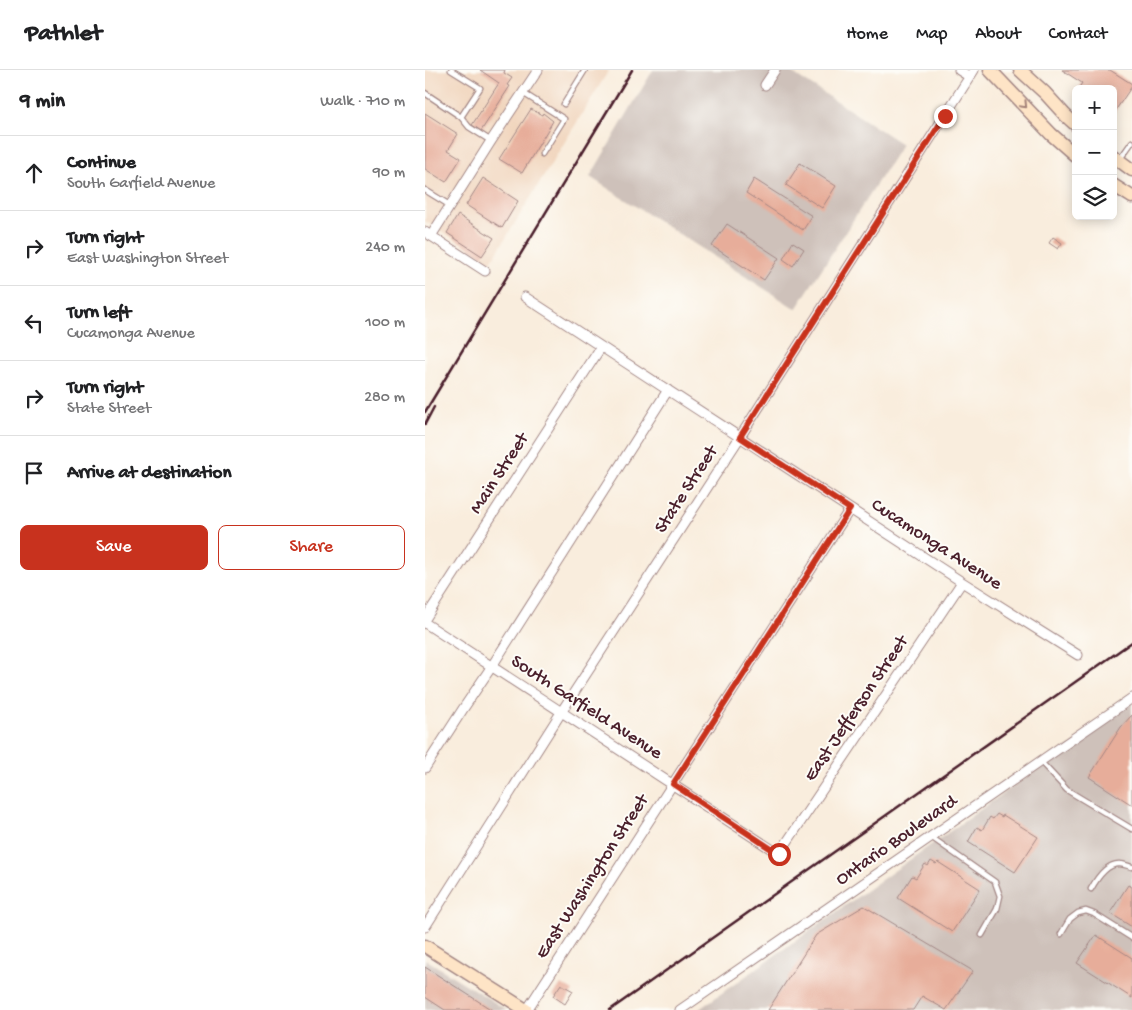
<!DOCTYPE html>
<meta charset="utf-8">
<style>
:root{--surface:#fff;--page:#f6f6f6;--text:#202124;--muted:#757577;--line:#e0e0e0;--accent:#c8321e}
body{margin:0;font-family:"Gochi Hand",sans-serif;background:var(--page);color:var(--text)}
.controls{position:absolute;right:15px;top:15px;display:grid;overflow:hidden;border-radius:8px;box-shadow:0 2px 12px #0003}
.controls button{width:45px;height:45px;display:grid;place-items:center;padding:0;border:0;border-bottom:1px solid var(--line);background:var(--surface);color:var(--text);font:25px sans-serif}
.stop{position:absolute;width:15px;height:15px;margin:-11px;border:4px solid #c8321e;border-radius:50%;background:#fff}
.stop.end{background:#c8321e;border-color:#fff;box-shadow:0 1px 5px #0008}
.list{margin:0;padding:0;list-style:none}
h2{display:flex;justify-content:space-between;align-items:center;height:65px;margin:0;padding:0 20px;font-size:21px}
h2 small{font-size:16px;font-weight:400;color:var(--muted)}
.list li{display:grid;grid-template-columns:32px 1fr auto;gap:15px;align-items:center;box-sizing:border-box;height:75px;padding:0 20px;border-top:1px solid var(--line)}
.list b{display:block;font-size:19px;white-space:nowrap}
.list p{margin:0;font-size:16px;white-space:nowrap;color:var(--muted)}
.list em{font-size:16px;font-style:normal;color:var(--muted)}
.actions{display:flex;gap:10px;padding:15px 20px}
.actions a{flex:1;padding:11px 0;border:1px solid var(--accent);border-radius:8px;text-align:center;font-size:18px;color:var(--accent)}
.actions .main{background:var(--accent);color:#fff}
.icon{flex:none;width:28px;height:28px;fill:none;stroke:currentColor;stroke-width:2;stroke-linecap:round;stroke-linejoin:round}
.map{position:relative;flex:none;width:707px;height:940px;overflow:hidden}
header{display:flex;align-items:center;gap:30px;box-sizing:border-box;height:70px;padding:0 25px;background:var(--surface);border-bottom:1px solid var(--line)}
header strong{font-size:24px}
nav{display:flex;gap:28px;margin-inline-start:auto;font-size:18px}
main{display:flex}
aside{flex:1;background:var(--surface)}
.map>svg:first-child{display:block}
.built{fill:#f1d5bd}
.industrial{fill:#cec1ba}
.building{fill:#e7ad9a}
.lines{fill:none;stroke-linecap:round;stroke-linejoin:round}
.lane-casing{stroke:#a28684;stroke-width:7}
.street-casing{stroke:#a28684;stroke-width:11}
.secondary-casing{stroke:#a28684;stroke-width:15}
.lane{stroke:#fff;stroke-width:4.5}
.street{stroke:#fff;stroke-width:9}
.secondary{stroke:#fee4c6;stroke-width:12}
.rail{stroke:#4a1f2b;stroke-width:2.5}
.oneway{stroke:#a48278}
.route{stroke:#c8321e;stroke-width:6}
.labels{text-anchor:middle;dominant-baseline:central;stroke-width:4;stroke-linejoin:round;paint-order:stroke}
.street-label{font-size:19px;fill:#4a1f2b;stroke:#fdfcf7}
</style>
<header>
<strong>Pathlet</strong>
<nav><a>Home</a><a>Map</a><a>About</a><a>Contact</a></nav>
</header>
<main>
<aside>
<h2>9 min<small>Walk · 710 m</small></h2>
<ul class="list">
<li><svg class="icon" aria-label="ahead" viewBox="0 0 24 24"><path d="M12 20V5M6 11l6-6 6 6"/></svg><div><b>Continue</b><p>South Garfield Avenue</p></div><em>90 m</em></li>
<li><svg class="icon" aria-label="right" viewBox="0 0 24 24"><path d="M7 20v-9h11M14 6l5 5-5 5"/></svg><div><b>Turn right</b><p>East Washington Street</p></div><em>240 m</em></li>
<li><svg class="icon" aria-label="left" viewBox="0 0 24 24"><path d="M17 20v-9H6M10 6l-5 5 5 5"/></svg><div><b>Turn left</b><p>Cucamonga Avenue</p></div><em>100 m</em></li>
<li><svg class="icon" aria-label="right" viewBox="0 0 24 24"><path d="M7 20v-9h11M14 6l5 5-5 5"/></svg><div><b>Turn right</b><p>State Street</p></div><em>280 m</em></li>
<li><svg class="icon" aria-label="arrive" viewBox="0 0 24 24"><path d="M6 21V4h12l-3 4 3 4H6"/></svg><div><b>Arrive at destination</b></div></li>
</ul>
<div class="actions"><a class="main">Save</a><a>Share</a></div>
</aside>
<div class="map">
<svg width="707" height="940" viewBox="0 0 707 940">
<rect width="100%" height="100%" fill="#fdfcf7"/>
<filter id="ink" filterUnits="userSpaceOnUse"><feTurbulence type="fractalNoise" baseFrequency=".02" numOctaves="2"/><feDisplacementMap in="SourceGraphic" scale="10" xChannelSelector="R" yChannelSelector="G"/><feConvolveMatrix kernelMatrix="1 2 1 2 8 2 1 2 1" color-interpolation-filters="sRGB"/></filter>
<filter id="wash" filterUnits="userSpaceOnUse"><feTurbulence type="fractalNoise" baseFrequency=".0096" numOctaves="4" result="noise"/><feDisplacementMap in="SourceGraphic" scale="20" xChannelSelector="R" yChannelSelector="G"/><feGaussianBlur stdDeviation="1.12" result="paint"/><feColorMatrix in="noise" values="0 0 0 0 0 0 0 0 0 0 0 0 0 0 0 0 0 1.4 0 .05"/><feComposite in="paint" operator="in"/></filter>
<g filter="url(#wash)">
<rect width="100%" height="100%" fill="#f9eddd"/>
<path class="built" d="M0 0H184L66 192 0 151Z"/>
<path class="industrial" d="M228 0H363L477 74 371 239 165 107Z
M707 632V940H273Z
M0 889 82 940H0Z"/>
<g id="blocks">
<path class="building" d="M55 0H80L79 3 87 8 82 15 85 16 56 61 47 55 74 13Z
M637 0H685L707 14V16L688 44V19H653L657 13Z
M106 39 117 45 118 43 128 51 97 103 74 89Z
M0 43 33 64 23 80 36 88 21 112 0 99Z
M375 93 411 116 397 138 361 115Z
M58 108 93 131 77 158 41 135Z
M329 109 387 146 378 160 321 123Z
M33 145 69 168 57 186 22 163Z
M302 154 354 188 339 210 287 176Z
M628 167 637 173 633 179 624 173Z
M368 172 379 179 368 196 358 189Z
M707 645V735L664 707 696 657Z
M572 744 577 747 578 745 613 767 590 802 543 772 552 757 557 760 565 747 568 749Z
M506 791 511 794 513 792 555 819 527 862 473 828 487 806 491 808 500 794 503 796Z
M703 815 707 817V857L685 843Z
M439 836 548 901 521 940 497 926 488 940H343L391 865Z
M671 865 707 888V928L652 893Z
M0 897 67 940H20L0 927Z
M136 914 148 921 140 934 128 926Z"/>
</g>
</g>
<g filter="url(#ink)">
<use href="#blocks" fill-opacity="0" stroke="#a28684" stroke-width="1"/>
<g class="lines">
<defs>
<path id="lane" d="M26 0 55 18 36 47
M0 23 36 47 44 57 66 71
M98 23 139 49 117 84
M139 34 160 0
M695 89 707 72
M0 120 26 136
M615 691 642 720 707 759
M506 767 570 812 575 826 572 839 557 865
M666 819C672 808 682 793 695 794 699 794 703 796 707 797
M636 864 645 849 653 843 661 841 669 844 707 868"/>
<path id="street" d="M534 0 545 7
M340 15 350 0
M0 162 60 201
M6 166 66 71 113 0
M100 227 537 512 653 585
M0 549 176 277
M0 553 354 784 537 512
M0 698 38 639 67 596 243 320
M0 857 137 641 315 367 549 0
M102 940 425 439
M255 940 707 628"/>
<path id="secondary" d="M565 0 626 64 651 86
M595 0 620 23 640 45 651 55
M688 86 707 100
M688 115 707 127
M0 876 101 940"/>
</defs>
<use href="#lane" class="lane-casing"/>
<use href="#street" class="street-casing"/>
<use href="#secondary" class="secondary-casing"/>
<use href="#lane" class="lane"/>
<use href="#street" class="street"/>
<use href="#secondary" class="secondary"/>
<path class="rail" d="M0 342 207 0
M0 354 9 337
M185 940 707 572"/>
</g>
<defs><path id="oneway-chevron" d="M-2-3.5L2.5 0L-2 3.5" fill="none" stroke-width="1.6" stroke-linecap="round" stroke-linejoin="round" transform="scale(1.25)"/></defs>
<use class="oneway" href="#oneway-chevron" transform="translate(599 35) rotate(46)"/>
</g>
<g class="lines" filter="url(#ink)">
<path class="route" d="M354 784 248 714 425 439 315 367 520 46"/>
</g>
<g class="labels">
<g class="street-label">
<text transform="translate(75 404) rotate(-57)">Main Street</text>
<text transform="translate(262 420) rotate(-57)">State Street</text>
<text transform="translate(511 475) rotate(33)">Cucamonga Avenue</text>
<text transform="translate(161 638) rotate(33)">South Garfield Avenue</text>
<text transform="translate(432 639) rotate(-56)">East Jefferson Street</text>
<text transform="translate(472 771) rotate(-35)">Ontario Boulevard</text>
<text transform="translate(168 807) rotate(-57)">East Washington Street</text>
</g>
</g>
</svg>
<div class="controls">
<button>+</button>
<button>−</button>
<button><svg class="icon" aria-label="layers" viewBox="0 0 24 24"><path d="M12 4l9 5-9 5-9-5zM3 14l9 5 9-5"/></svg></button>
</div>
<div class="stop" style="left:354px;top:784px"></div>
<div class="stop end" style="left:520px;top:46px"></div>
</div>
</main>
